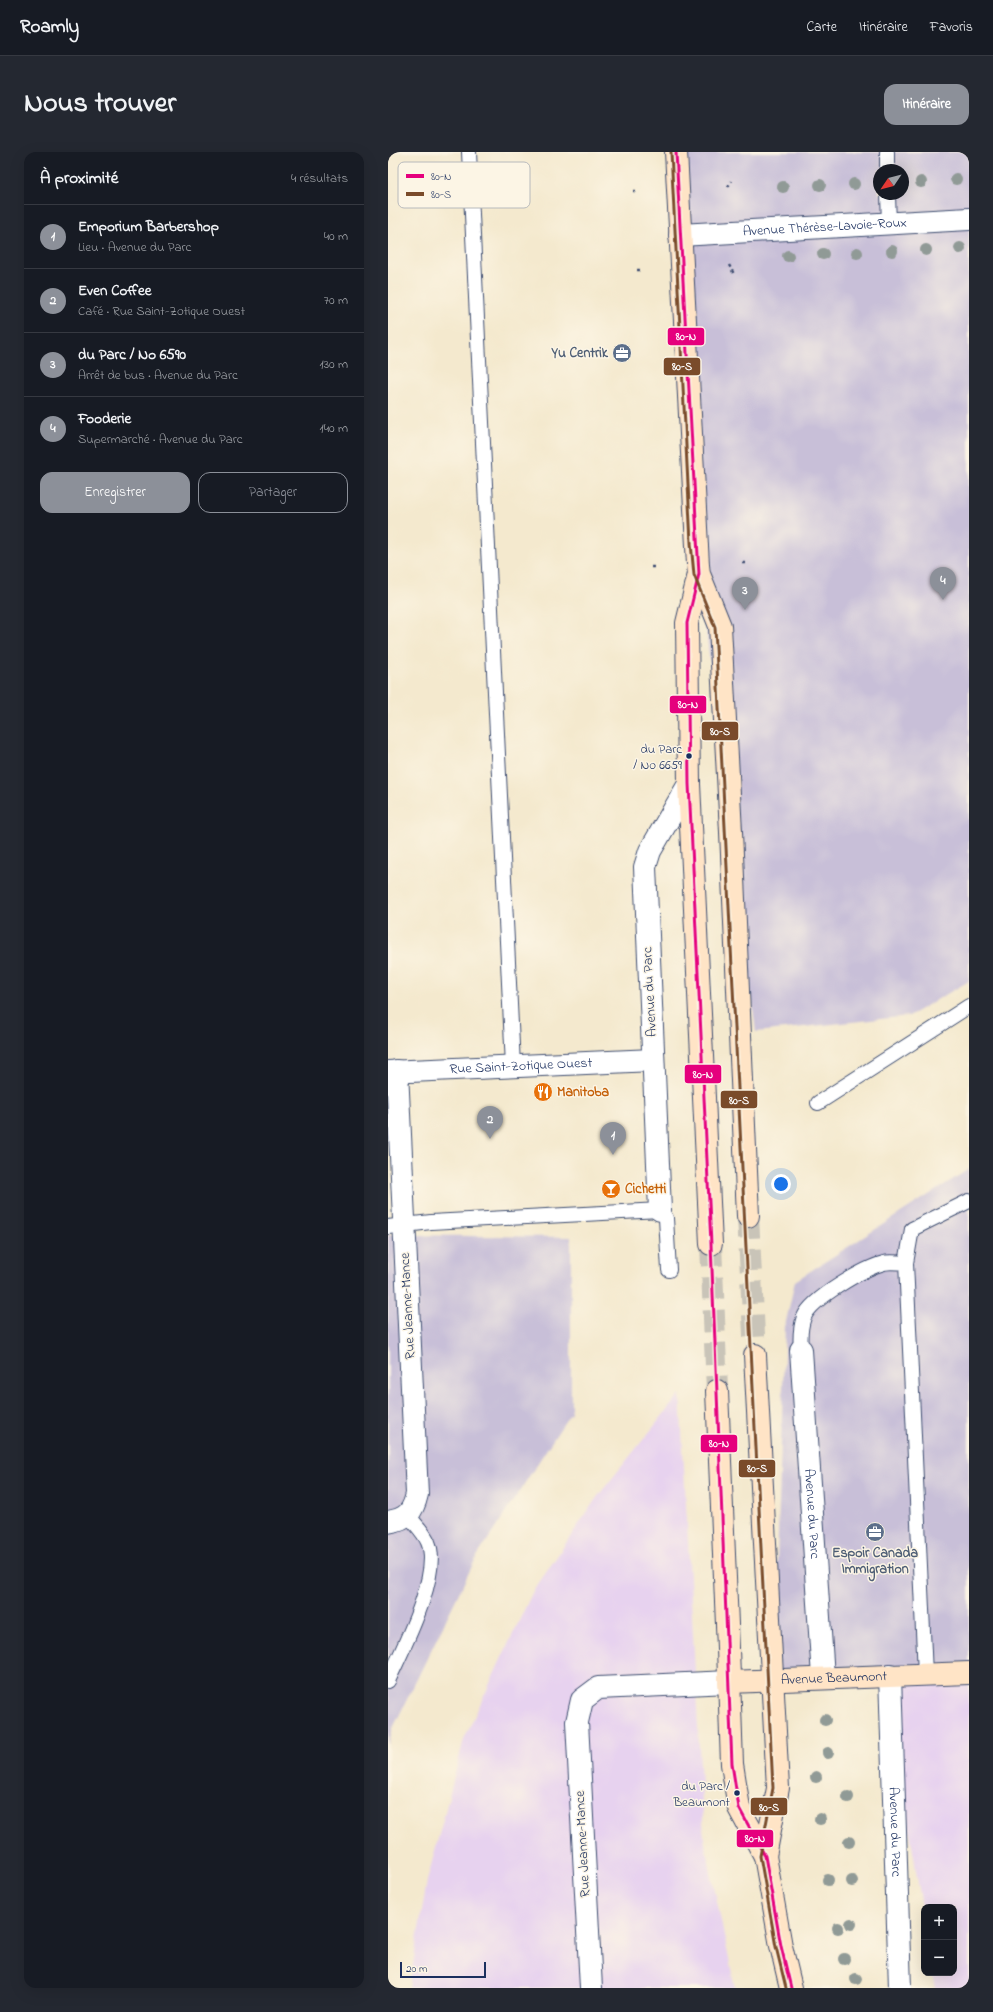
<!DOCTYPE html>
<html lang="fr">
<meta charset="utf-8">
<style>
:root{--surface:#171b24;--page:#242831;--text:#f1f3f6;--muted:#9ea1a6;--line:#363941;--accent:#8c9099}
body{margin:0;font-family:"Indie Flower",sans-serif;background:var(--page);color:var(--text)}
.controls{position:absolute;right:12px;bottom:12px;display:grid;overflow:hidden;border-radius:8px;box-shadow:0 4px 16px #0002}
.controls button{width:36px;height:36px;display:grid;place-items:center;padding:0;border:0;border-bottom:1px solid var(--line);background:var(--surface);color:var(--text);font:20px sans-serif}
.compass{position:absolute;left:485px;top:12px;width:36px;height:36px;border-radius:50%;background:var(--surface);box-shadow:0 4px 16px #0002;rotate:235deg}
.scale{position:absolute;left:12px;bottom:10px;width:86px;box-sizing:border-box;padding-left:4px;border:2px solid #1b2f5e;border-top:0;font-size:11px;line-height:14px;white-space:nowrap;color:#1b2f5e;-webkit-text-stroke:3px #fcf5e5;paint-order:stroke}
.you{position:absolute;left:393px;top:1032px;width:14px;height:14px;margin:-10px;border:3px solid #fff;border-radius:50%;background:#1a73e8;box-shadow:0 0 0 6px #1a73e833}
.badge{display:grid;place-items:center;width:26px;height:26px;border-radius:50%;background:var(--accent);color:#fff;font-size:13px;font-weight:700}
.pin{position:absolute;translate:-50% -33px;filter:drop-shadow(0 1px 2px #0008)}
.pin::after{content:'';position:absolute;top:21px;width:14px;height:12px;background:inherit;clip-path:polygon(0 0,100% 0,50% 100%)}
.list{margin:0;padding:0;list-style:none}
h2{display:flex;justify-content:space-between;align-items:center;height:52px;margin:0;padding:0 16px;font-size:17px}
h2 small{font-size:13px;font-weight:400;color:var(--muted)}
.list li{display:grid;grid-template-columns:26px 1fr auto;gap:12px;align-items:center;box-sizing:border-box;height:64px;padding:0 16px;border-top:1px solid var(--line)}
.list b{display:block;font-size:15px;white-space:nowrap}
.list p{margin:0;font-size:13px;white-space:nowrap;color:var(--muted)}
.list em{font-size:13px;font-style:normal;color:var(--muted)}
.actions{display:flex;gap:8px;padding:12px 16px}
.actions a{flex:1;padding:9px 0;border:1px solid var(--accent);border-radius:12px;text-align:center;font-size:14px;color:var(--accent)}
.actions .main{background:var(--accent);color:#fff}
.map{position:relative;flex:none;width:581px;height:1836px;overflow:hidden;border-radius:12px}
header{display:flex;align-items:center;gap:24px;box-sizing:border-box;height:56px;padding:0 20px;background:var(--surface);border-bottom:1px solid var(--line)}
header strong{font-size:19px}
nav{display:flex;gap:22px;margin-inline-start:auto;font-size:14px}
.intro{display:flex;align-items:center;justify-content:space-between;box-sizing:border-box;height:96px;padding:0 24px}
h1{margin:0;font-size:28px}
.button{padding:10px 18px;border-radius:12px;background:var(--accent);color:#fff;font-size:14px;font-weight:700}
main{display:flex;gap:24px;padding:0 24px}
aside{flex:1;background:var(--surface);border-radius:12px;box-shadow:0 4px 16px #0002}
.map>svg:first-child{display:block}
.built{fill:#e7d2ef}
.industrial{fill:#c8bfd8;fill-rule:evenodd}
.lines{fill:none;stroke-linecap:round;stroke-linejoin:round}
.secondary-tunnel{stroke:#c9c4b8;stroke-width:22;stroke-dasharray:22 11;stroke-linecap:butt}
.lane-casing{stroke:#3c4b6f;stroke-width:16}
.street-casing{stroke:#3c4b6f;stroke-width:24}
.secondary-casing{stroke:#3c4b6f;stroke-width:24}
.path{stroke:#3c4b6f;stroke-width:2.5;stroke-dasharray:3 3;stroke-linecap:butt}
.lane{stroke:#fff;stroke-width:14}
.street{stroke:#fff;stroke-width:22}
.secondary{stroke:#ffe4c6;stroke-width:22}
.bus-1-casing{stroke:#fcf5e5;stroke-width:6}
.bus-2-casing{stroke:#fcf5e5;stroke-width:6}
.bus-1{stroke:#e5007d;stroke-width:3}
.bus-2{stroke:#7a4b2a;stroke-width:3}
.tree{fill:#909a96}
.bus-dot{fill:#1b2f5e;stroke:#fcf5e5;stroke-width:1.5}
.labels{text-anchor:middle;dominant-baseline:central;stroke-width:3;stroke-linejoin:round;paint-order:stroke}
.bus-label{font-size:13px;fill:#1b2f5e;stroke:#fcf5e5;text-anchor:end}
.street-label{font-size:14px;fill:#1b2f5e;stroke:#fcf5e5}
.service-label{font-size:14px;font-weight:bold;fill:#4e5e75;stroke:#fcf5e5;text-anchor:end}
.food-label{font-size:14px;font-weight:bold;fill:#c56008;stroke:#fcf5e5;text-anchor:start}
.key{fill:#fcf5e5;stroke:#b8babc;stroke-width:1}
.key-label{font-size:11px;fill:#1b2f5e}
.line-badge{stroke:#fcf5e5;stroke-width:1.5}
.badge-label{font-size:11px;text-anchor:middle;font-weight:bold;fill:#fff}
</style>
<header>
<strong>Roamly</strong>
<nav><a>Carte</a><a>Itinéraire</a><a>Favoris</a></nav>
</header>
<div class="intro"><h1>Nous trouver</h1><a class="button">Itinéraire</a></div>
<main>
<aside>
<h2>À proximité<small>4 résultats</small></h2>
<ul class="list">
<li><span class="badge">1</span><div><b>Emporium Barbershop</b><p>Lieu · Avenue du Parc</p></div><em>40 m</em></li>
<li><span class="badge">2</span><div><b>Even Coffee</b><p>Café · Rue Saint-Zotique Ouest</p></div><em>70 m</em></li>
<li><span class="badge">3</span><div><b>du Parc / No 6590</b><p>Arrêt de bus · Avenue du Parc</p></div><em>130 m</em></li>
<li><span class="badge">4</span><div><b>Fooderie</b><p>Supermarché · Avenue du Parc</p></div><em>140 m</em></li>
</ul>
<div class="actions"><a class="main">Enregistrer</a><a>Partager</a></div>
</aside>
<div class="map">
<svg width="581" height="1836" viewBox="0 0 581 1836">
<rect width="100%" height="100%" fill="#fcf5e5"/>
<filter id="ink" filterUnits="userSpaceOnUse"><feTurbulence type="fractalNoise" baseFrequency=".025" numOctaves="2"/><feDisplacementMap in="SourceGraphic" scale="8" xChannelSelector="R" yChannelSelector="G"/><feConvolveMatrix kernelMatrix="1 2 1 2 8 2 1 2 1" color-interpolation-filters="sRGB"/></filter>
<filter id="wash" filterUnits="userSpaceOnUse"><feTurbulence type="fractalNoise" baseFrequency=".012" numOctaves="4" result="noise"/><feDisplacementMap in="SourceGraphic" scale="16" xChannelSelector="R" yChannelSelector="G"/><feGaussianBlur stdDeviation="0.9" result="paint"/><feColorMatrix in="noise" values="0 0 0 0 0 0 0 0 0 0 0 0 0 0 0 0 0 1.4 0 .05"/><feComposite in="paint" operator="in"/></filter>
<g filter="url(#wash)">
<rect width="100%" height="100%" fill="#f4e9ce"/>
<path class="built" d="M292 1242 316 1687 347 1836H21L39 1729 76 1587 144 1441 210 1344Z
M581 1521V1836H547L544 1821H566V1755H536V1768L502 1556V1523Z"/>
<path class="industrial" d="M288 0H581V829L521 864 368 880 311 422ZM491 18H515V42H491Z
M581 1017V1521L385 1528 397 1174 407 1129Z
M0 1083 183 1085V1260L88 1406 5 1576 0 1594Z"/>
</g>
<g filter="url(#ink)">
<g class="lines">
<path class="secondary-tunnel" d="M360 1064 367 1203
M323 1092 329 1239"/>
<defs>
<path id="lane" d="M81 0 125 914
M499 0V18
M500 42 501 72
M430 951 581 854
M0 1075 43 1070 272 1058 278 1066 281 1118
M518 1111 524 1077 581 1049
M413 1198C412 1187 412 1176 416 1165 424 1146 477 1116 496 1111 502 1109 511 1111 518 1111L537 1522
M0 1529C14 1498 54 1422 40 1390 36 1380 26 1371 20 1363"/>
<g id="street">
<path id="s1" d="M292 83 581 67"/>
<path id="s2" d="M0 920 265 908"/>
<path d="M272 1058 257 715 262 699 301 632"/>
<path id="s3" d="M413 1198 435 1525"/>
<path d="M0 1370C19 1367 25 1360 29 1342L9 919"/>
<path id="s4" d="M502 1523 512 1836"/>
<path d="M203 1836 189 1570 194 1548 210 1536 341 1530"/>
</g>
<g id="secondary">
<path d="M288 0 310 413 311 422 332 474 343 680 360 1064"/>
<path d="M311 422 299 471 301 632 323 1092"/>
<path d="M367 1203 390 1636 377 1704"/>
<path d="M329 1239 340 1496 344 1612 351 1656 377 1704 393 1794 403 1836"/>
<path id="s5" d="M341 1530 581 1521"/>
</g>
</defs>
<use href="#lane" class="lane-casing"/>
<use href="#street" class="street-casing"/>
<use href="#secondary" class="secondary-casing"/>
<path class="path" d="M340 35 343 29
M245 39H249
M341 113 346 122
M249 118H253
M354 411H359
M263 415H268"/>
<use href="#lane" class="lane"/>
<use href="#street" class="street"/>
<use href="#secondary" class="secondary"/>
<defs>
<path id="bus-1" d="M288 0 311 422 299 471 301 632 323 1092 344 1612 351 1656 377 1704 393 1794 403 1836"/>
<path id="bus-2" d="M283 0 303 391 306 423 327 475 385 1636 372 1704 388 1795 398 1836"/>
</defs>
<use href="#bus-1" class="bus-1-casing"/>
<use href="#bus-2" class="bus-2-casing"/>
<use href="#bus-1" class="bus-1"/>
<use href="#bus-2" class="bus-2"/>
</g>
<g class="tree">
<circle cx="568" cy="27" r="6"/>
<circle cx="533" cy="30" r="6"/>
<circle cx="466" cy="32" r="6"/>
<circle cx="432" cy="33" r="6"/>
<circle cx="395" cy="35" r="6"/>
<circle cx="572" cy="96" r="6"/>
<circle cx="538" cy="98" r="6"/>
<circle cx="504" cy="99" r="6"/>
<circle cx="469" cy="101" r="6"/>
<circle cx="435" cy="102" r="6"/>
<circle cx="400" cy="104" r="6"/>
<circle cx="437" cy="1568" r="6"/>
<circle cx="440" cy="1601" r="6"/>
<circle cx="428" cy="1625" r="6"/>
<circle cx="460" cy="1645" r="6"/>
<circle cx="432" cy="1667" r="6"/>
<circle cx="461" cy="1690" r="6"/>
<circle cx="440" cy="1728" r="6"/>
<circle cx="464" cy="1729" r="6"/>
<circle cx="463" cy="1772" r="6"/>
<circle cx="450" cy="1776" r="6"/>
<circle cx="456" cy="1807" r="6"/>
<circle cx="468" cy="1827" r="6"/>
</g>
</g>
<defs>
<symbol id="office-disc" viewBox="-11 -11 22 22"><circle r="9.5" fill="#5c6f8a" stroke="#fcf5e5"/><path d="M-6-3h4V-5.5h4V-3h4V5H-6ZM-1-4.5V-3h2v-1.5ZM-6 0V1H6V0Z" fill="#fff"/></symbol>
<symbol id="restaurant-disc" viewBox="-11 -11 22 22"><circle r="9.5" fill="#e8710a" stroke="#fcf5e5"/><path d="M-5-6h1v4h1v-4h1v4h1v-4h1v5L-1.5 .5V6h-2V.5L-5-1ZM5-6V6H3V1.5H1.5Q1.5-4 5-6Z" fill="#fff"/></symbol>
<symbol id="bar-disc" viewBox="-11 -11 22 22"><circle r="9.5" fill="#e8710a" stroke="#fcf5e5"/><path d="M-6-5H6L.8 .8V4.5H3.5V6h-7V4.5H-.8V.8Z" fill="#fff"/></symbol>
</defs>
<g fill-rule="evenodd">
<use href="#office-disc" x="223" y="190" width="22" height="22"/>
<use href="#restaurant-disc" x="144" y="929" width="22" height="22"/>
<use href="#bar-disc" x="212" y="1026" width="22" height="22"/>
<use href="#office-disc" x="476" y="1369" width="22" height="22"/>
</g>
<g class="bus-dot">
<circle cx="301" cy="604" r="3.5"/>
<circle cx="349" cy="1641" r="3.5"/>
</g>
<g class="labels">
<g class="bus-label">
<text x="294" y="597">du Parc<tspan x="294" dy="16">/ No 6659</tspan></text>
<text x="342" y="1634">du Parc /<tspan x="342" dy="16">Beaumont</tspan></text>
</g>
<g class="street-label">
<text stroke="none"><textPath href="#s1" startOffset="145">Avenue Thérèse-Lavoie-Roux</textPath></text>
<text transform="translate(262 840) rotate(-93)">Avenue du Parc</text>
<text stroke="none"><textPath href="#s2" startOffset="133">Rue Saint-Zotique Ouest</textPath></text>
<text transform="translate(20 1154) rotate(-93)">Rue Jeanne-Mance</text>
<text stroke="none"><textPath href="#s3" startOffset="164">Avenue du Parc</textPath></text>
<text stroke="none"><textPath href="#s5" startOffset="105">Avenue Beaumont</textPath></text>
<text stroke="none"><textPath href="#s4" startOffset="157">Avenue du Parc</textPath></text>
<text transform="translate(195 1692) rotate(-93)">Rue Jeanne-Mance</text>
</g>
<g class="service-label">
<text x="220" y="201">Yu Centrik</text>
<text x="487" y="1401" text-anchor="middle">Espoir Canada<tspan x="487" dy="16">Immigration</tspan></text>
</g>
<g class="food-label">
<text x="169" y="940">Manitoba</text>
<text x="237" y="1037">Cichetti</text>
</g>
</g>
<rect x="10" y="10" width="132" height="46" rx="6" class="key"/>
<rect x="18" y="22" width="18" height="4" fill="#e5007d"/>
<rect x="18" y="40" width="18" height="4" fill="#7a4b2a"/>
<g class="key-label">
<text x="43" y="28">80-N</text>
<text x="43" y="46">80-S</text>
</g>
<g class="line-badge">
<rect x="279" y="175" width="38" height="19" rx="4" fill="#e5007d"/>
<rect x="275" y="205" width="38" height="19" rx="4" fill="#7a4b2a"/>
<rect x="281" y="543" width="38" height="19" rx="4" fill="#e5007d"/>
<rect x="313" y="569" width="38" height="20" rx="4" fill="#7a4b2a"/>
<rect x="296" y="912" width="38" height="20" rx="4" fill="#e5007d"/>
<rect x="332" y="938" width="38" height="19" rx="4" fill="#7a4b2a"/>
<rect x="312" y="1282" width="38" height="19" rx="4" fill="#e5007d"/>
<rect x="350" y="1307" width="38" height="19" rx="4" fill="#7a4b2a"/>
<rect x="362" y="1645" width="38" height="19" rx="4" fill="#7a4b2a"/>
<rect x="348" y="1677" width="38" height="19" rx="4" fill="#e5007d"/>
</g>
<g class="badge-label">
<text x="298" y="188">80-N</text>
<text x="294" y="218">80-S</text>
<text x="300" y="556">80-N</text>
<text x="332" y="583">80-S</text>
<text x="315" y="926">80-N</text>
<text x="351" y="952">80-S</text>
<text x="331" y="1295">80-N</text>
<text x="369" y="1320">80-S</text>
<text x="381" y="1659">80-S</text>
<text x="367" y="1690">80-N</text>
</g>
</svg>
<div class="controls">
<button>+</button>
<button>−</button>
</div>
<svg class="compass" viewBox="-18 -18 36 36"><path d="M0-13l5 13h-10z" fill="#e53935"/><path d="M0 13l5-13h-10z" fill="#9ea1a6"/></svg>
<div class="scale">20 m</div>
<div class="you"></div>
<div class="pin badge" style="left:225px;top:1003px">1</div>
<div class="pin badge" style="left:102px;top:987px">2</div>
<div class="pin badge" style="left:357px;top:458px">3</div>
<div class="pin badge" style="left:555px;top:448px">4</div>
</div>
</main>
